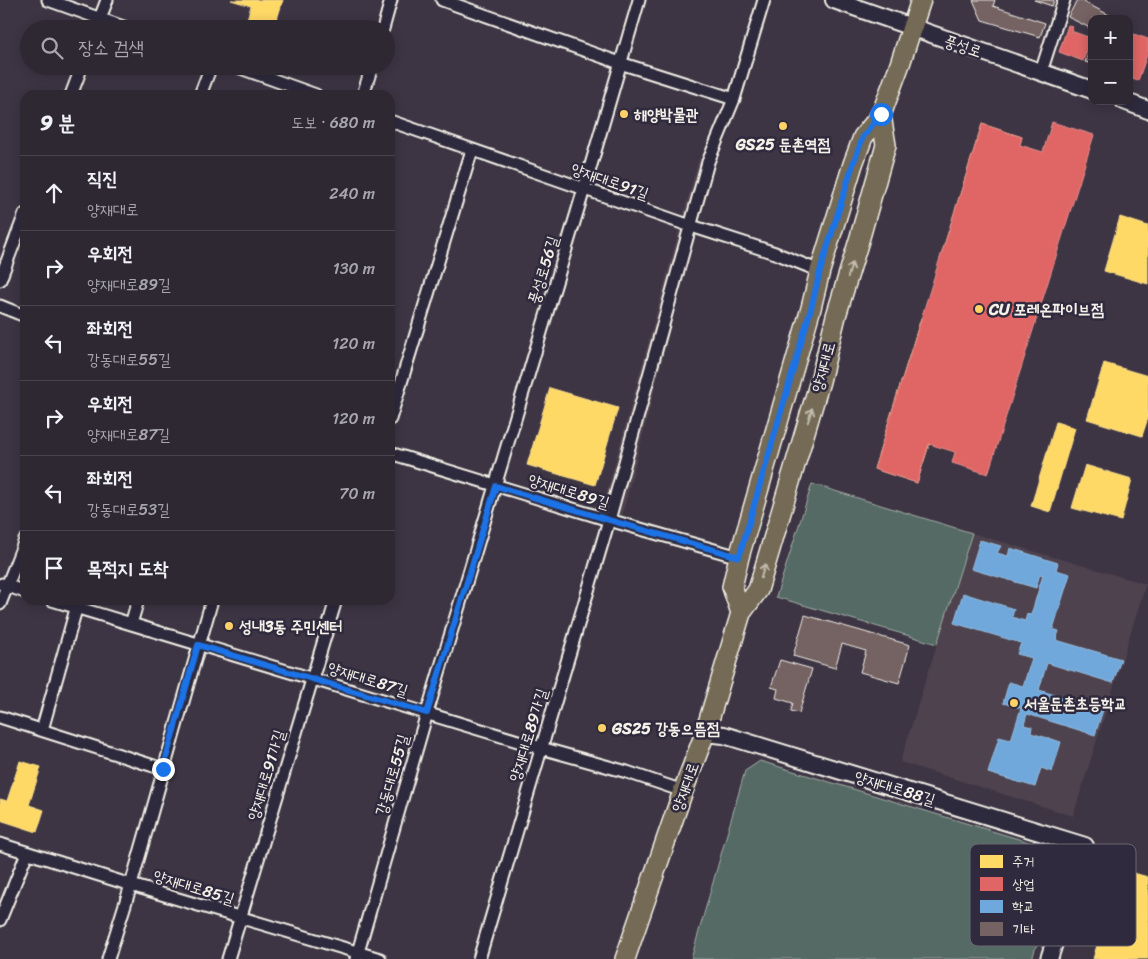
<!DOCTYPE html>
<html lang="ko">
<meta charset="utf-8">
<style>
:root{--surface:#2e2833;--page:#3a343f;--text:#f1f3f6;--muted:#a7a6ac;--line:#49444e}
body{margin:0;font-family:Sriracha,"Poor Story",sans-serif;background:var(--page);color:var(--text)}
.controls{position:absolute;right:15px;top:15px;display:grid;overflow:hidden;border-radius:10px;box-shadow:0 2px 12px #0003}
.controls button{width:45px;height:45px;display:grid;place-items:center;padding:0;border:0;border-bottom:1px solid var(--line);background:var(--surface);color:var(--text);font:25px sans-serif}
.stop{position:absolute;width:15px;height:15px;margin:-11px;border:4px solid #1a73e8;border-radius:50%;background:#fff}
.stop.end{background:#1a73e8;border-color:#fff;box-shadow:0 1px 5px #0008}
.list{margin:0;padding:0;list-style:none}
h2{display:flex;justify-content:space-between;align-items:center;height:65px;margin:0;padding:0 20px;font-size:21px}
h2 small{font-size:16px;font-weight:400;color:var(--muted)}
.list li{display:grid;grid-template-columns:32px 1fr auto;gap:15px;align-items:center;box-sizing:border-box;height:75px;padding:0 20px;border-top:1px solid var(--line)}
.list b{display:block;font-size:19px;white-space:nowrap}
.list p{margin:0;font-size:16px;white-space:nowrap;color:var(--muted)}
.list em{font-size:16px;font-style:normal;color:var(--muted)}
.icon{flex:none;width:28px;height:28px;fill:none;stroke:currentColor;stroke-width:2;stroke-linecap:round;stroke-linejoin:round}
.map{position:relative;flex:none;width:1148px;height:959px;overflow:hidden}
.search{position:absolute;background:var(--surface);box-shadow:0 2px 12px #0003;left:20px;top:20px;width:375px;height:55px;display:flex;align-items:center;gap:12px;box-sizing:border-box;padding:0 18px;border-radius:28px;color:var(--muted);font-size:19px}
.panel{position:absolute;background:var(--surface);box-shadow:0 2px 12px #0003;left:20px;top:90px;width:375px;height:515px;border-radius:15px}
.map>svg:first-child{display:block}
.built{fill:#4e424d}
.green{fill:#546a65;stroke:#a4aea6}
.homes{fill:#ffd966;stroke:#fce08d}
.shops{fill:#e06666;stroke:#e6908d}
.schools{fill:#6fa8dc;stroke:#97bee0}
.building{fill:#756262;stroke:#f4f1e8}
.lines{fill:none;stroke-linecap:round;stroke-linejoin:round}
.street-casing{stroke:#f4f1e8;stroke-width:15}
.secondary-casing{stroke:#f4f1e8;stroke-width:20}
.primary-casing{stroke:#f4f1e8;stroke-width:22}
.street{stroke:#2f2a3d;stroke-width:11}
.secondary{stroke:#2f2a3d;stroke-width:16}
.primary{stroke:#756a55;stroke-width:19}
.oneway{stroke:#c1bbad}
.route{stroke:#1a73e8;stroke-width:6}
.poi-dot{fill:#ffd166;stroke:#2f2a3d;stroke-width:2}
.labels{text-anchor:middle;dominant-baseline:central;stroke-width:5;stroke-linejoin:round;paint-order:stroke}
.street-label{font-size:16px;fill:#f4f1e8;stroke:#2f2a3d}
.poi-label{font-size:16px;font-weight:bold;fill:#f4f1e8;stroke:#2f2a3d;text-anchor:start}
.key{fill:#2f2a3d;stroke:#6a6670;stroke-width:1}
.key-label{font-size:14px;fill:#f4f1e8}
</style>
<div class="map">
<svg width="1148" height="959" viewBox="0 0 1148 959">
<rect width="100%" height="100%" fill="#3d3544"/>
<filter id="ink" filterUnits="userSpaceOnUse"><feTurbulence type="fractalNoise" baseFrequency=".02" numOctaves="2"/><feDisplacementMap in="SourceGraphic" scale="10" xChannelSelector="R" yChannelSelector="G"/><feConvolveMatrix kernelMatrix="1 2 1 2 8 2 1 2 1" color-interpolation-filters="sRGB"/></filter>
<g filter="url(#ink)">
<path class="built" d="M699 158 716 164 696 228 620 524 600 517Z
M972 533 1146 584 1073 816 900 762Z"/>
<path class="green" d="M812 484 972 533 937 644 776 597Z
M760 761 1055 850 1061 869 1032 959H691L745 771Z"/>
<path class="homes" d="M231 0H283L274 29H244L251 6Z
M982 124 1022 137 984 261 943 249Z
M1120 217 1148 226V284L1104 271Z
M921 318 965 331 917 483 874 469Z
M1104 363 1148 376V418L1142 436 1087 419Z
M550 388 618 408 595 485 527 465Z
M1056 422 1075 428 1050 512 1031 506Z
M1085 465 1132 479 1121 521 1072 508Z
M20 761 41 767 29 805 44 810 37 832 0 820V799L7 801Z
M1119 869 1148 877V959H1093Z"/>
<path class="shops" d="M1068 25 1072 26 1071 31 1091 38 1083 61 1059 52Z
M1131 33 1148 39V52L1138 81 1129 78V34Z
M1052 122 1094 135 988 474 952 463 955 452 929 444 917 483 874 469 982 124 1022 137 1020 145 1043 152Z"/>
<path class="schools" d="M980 540 1001 546 997 553 1008 556 1010 548 1058 563 1056 570 1070 574 1053 629 1059 631 1056 640 1121 659 1113 683 1047 663 1039 690 1103 710 1095 735 1027 714 1024 725 1032 727 1031 733 1061 742 1052 772 1041 768 1035 787 988 773 999 737 1011 740 1021 708 1003 703 1009 682 1023 686 1032 658 1017 654 1021 643 954 623 963 593 1014 609 1012 617 1025 621 1027 614 1031 615 1043 575 1040 574 1036 588 971 569Z"/>
<path class="building" d="M973 0H995L993 6 1045 23 1040 37 982 20Z
M1034 0H1054V1L1052 6Z
M1077 0H1080L1117 19H1092V29L1068 17Z
M1092 45V64L1085 62Z
M805 615 910 645 899 683 860 672 866 651 842 644 835 668 793 656Z
M780 660 812 669 799 713 791 711 793 703 776 698 778 689 771 687Z"/>
<g class="lines">
<defs>
<path id="street" d="M48 0 129 29
M442 0 620 63 734 99
M96 29 107 0
M383 29 391 0
M235 66 316 95
M1041 72 1064 0
M71 95 82 66
M200 95 211 66
M363 95 372 66
M390 121 682 223 775 253 820 271
M0 280 25 214
M0 306 25 316
M390 419 472 150
M390 453 609 520 739 557
M2 584 25 592
M52 600 541 748 627 772 683 791
M0 604 25 540
M131 624 138 600
M0 717 163 769
M42 730 78 602
M0 844 131 885 380 959
M0 920 27 853
M108 959 131 885 212 600
M228 959 336 600
M356 959 427 713 584 189 639 0
M479 959 609 520 708 162 734 99 764 0"/>
<path id="secondary" d="M834 0 1092 90
M1124 101 1148 110
M705 733 724 735 1085 846 1049 959"/>
<path id="primary" d="M741 613 732 587 739 557 811 308 820 271 853 164 863 137 881 115 900 64 921 0
M625 959 683 791 705 733 741 613 758 590 820 381 836 316 860 237 886 145 881 115"/>
</defs>
<use href="#street" class="street-casing"/>
<use href="#secondary" class="secondary-casing"/>
<use href="#primary" class="primary-casing"/>
<use href="#street" class="street"/>
<use href="#secondary" class="secondary"/>
<use href="#primary" class="primary"/>
</g>
<defs><path id="oneway-shaft" d="M-6 0H5M1.5-3L5.5 0L1.5 3" fill="none" stroke-width="1.6" stroke-linecap="round" stroke-linejoin="round" transform="scale(1.25)"/></defs>
<g class="oneway">
<use href="#oneway-shaft" transform="translate(850 270) rotate(-73)"/>
<use href="#oneway-shaft" transform="translate(810 415) rotate(-73)"/>
<use href="#oneway-shaft" transform="translate(763 571) rotate(-73)"/>
</g>
</g>
<g class="lines" filter="url(#ink)">
<path class="route" d="M163 769 198 645 427 713 496 486 609 520 739 557 811 308 820 271 853 164 863 137 881 114"/>
</g>
<g class="poi-dot">
<circle cx="624" cy="114" r="5"/>
<circle cx="783" cy="126" r="5"/>
<circle cx="979" cy="309" r="5"/>
<circle cx="229" cy="626" r="5"/>
<circle cx="1014" cy="703" r="5"/>
<circle cx="602" cy="728" r="5"/>
</g>
<g class="labels">
<g class="street-label">
<text transform="translate(963 46) rotate(19)">풍성로</text>
<text transform="translate(610 181) rotate(19)">양재대로91길</text>
<text transform="translate(543 270) rotate(-73)">풍성로56길</text>
<text transform="translate(823 367) rotate(-75)">양재대로</text>
<text transform="translate(569 491) rotate(17)">양재대로89길</text>
<text transform="translate(368 679) rotate(17)">양재대로87길</text>
<text transform="translate(528 735) rotate(-73)">양재대로89가길</text>
<text transform="translate(266 775) rotate(-73)">양재대로91가길</text>
<text transform="translate(392 775) rotate(-74)">강동대로55길</text>
<text transform="translate(685 787) rotate(-70)">양재대로</text>
<text transform="translate(895 788) rotate(17)">양재대로88길</text>
<text transform="translate(194 887) rotate(17)">양재대로85길</text>
</g>
<g class="poi-label">
<text x="634" y="114">해양박물관</text>
<text x="783" y="144" text-anchor="middle">GS25 둔촌역점</text>
<text x="989" y="309">CU 포레온파이브점</text>
<text x="239" y="626">성내3동 주민센터</text>
<text x="1024" y="703">서울둔촌초등학교</text>
<text x="612" y="728">GS25 강동으뜸점</text>
</g>
</g>
<rect x="970" y="844" width="166" height="102" rx="8" class="key"/>
<rect x="980" y="855" width="23" height="13" fill="#ffd966"/>
<rect x="980" y="877" width="23" height="14" fill="#e06666"/>
<rect x="980" y="900" width="23" height="13" fill="#6fa8dc"/>
<rect x="980" y="922" width="23" height="14" fill="#756262"/>
<g class="key-label">
<text x="1012" y="866">주거</text>
<text x="1012" y="889">상업</text>
<text x="1012" y="911">학교</text>
<text x="1012" y="934">기타</text>
</g>
</svg>
<div class="controls">
<button>+</button>
<button>−</button>
</div>
<div class="stop" style="left:881px;top:114px"></div>
<div class="stop end" style="left:163px;top:769px"></div>
<div class="search"><svg class="icon" aria-label="search" viewBox="0 0 24 24"><circle cx="10" cy="10" r="6"/><path d="M15 15l6 6"/></svg>장소 검색</div>
<section class="panel">
<h2>9 분<small>도보 · 680 m</small></h2>
<ul class="list">
<li><svg class="icon" aria-label="ahead" viewBox="0 0 24 24"><path d="M12 20V5M6 11l6-6 6 6"/></svg><div><b>직진</b><p>양재대로</p></div><em>240 m</em></li>
<li><svg class="icon" aria-label="right" viewBox="0 0 24 24"><path d="M7 20v-9h11M14 6l5 5-5 5"/></svg><div><b>우회전</b><p>양재대로89길</p></div><em>130 m</em></li>
<li><svg class="icon" aria-label="left" viewBox="0 0 24 24"><path d="M17 20v-9H6M10 6l-5 5 5 5"/></svg><div><b>좌회전</b><p>강동대로55길</p></div><em>120 m</em></li>
<li><svg class="icon" aria-label="right" viewBox="0 0 24 24"><path d="M7 20v-9h11M14 6l5 5-5 5"/></svg><div><b>우회전</b><p>양재대로87길</p></div><em>120 m</em></li>
<li><svg class="icon" aria-label="left" viewBox="0 0 24 24"><path d="M17 20v-9H6M10 6l-5 5 5 5"/></svg><div><b>좌회전</b><p>강동대로53길</p></div><em>70 m</em></li>
<li><svg class="icon" aria-label="arrive" viewBox="0 0 24 24"><path d="M6 21V4h12l-3 4 3 4H6"/></svg><div><b>목적지 도착</b></div></li>
</ul>
</section>
</div>
